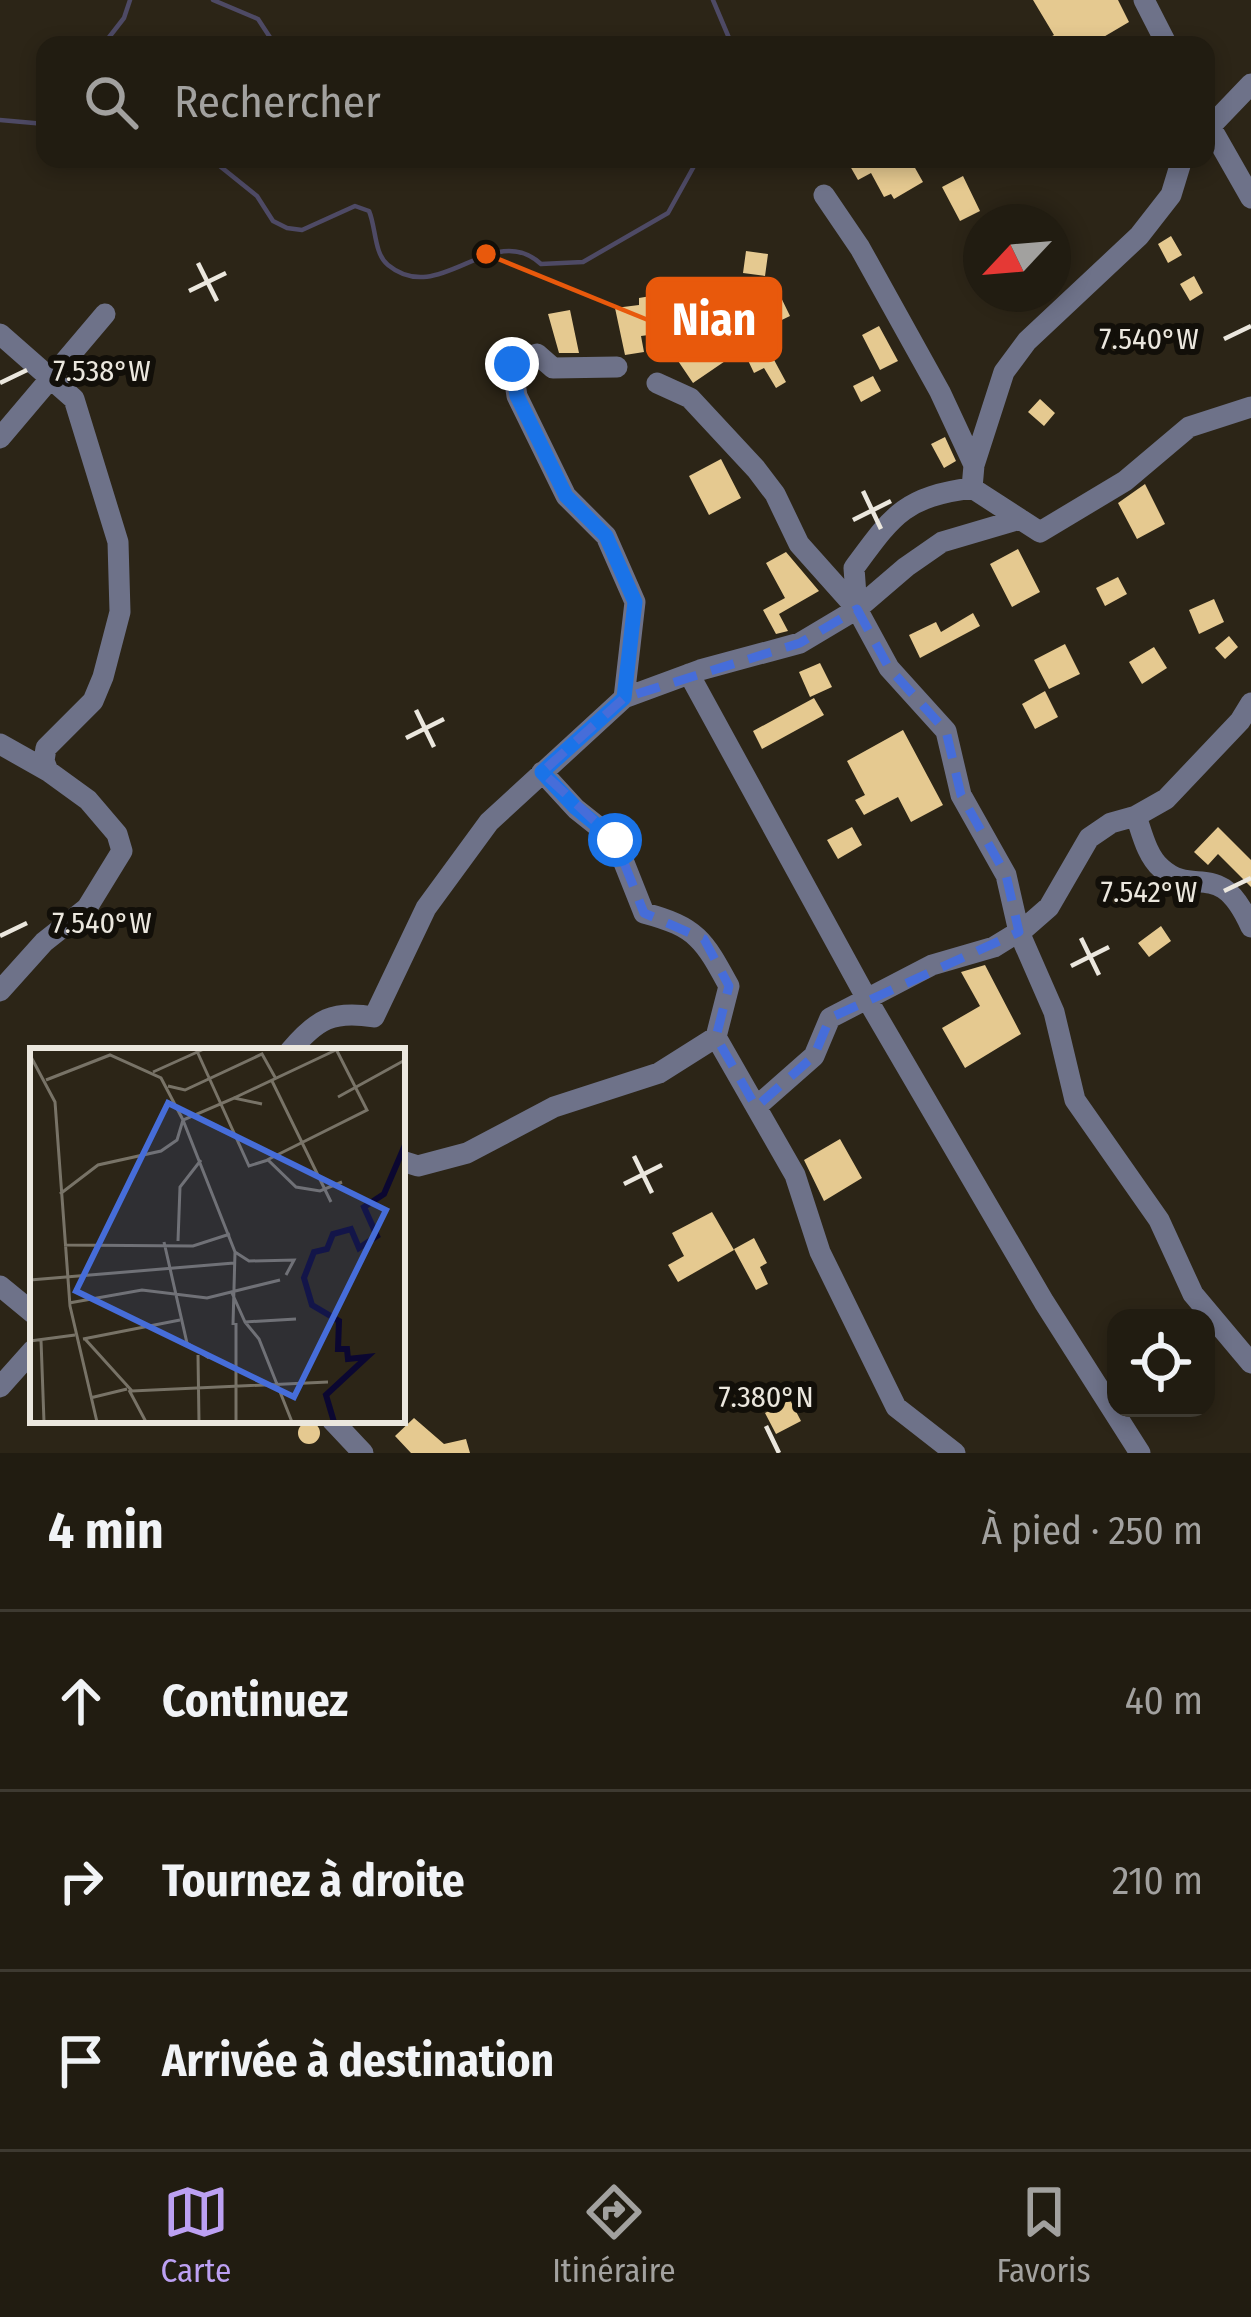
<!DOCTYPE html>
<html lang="fr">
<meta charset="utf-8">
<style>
:root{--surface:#211c11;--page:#2d291f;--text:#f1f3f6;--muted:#a2a19f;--line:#3e3a31;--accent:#bca0f2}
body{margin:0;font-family:"Fira Sans Condensed",sans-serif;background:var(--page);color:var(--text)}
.controls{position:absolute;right:36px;bottom:36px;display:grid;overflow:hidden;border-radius:24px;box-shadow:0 6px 18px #0003}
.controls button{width:108px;height:108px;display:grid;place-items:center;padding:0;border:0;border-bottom:3px solid var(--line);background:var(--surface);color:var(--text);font:60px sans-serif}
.compass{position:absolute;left:963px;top:204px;width:108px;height:108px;border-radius:50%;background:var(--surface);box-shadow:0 6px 18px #0003;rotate:244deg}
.stop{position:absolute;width:36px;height:36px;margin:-27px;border:9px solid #1a73e8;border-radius:50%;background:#fff}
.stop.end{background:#1a73e8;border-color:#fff;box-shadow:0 3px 12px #0008}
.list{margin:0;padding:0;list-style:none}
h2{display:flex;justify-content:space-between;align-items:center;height:156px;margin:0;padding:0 48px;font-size:51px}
h2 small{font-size:39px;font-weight:400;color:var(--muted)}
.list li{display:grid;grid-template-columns:78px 1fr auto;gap:36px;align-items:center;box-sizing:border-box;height:180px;padding:0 48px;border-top:3px solid var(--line)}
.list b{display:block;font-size:45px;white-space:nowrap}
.list em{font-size:39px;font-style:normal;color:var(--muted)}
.icon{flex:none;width:66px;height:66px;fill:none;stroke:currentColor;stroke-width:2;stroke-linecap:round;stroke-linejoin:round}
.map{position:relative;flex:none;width:1251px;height:1453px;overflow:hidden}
.search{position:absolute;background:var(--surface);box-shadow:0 6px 18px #0003;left:36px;right:36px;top:36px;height:132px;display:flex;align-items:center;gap:30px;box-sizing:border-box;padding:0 42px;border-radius:24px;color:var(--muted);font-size:45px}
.sheet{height:696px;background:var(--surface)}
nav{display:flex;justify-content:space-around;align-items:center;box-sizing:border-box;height:168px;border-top:3px solid var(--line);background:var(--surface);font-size:33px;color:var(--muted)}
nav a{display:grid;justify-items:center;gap:6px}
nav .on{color:var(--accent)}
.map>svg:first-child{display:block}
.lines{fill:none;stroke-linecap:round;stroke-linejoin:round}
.stream{stroke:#4e4a65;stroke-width:4.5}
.building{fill:#e5c990}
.minor{stroke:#6e7289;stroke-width:21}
.route{stroke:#1a73e8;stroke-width:15}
.marked{fill:none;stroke:#466dd9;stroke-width:9;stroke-dasharray:24 15;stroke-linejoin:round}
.ticks{fill:none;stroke:#ebe7de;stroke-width:4.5}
.inset-river{fill:none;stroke:#0b0731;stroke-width:6}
.inset-road{fill:none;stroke:#787367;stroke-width:3}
.view{fill:#466dd9;fill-opacity:0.15;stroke:#466dd9;stroke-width:6}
.inset-edge{fill:none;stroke:#ebe7de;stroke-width:6}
.ticks-label{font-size:30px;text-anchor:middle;fill:#ebe7de;stroke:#120f09;stroke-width:12;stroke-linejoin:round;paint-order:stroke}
.leader{fill:none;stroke:#e8590c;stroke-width:4.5}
.callout-dot{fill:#e8590c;stroke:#120f09;stroke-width:4.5}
.callout{fill:#e8590c;stroke:#e8590c;stroke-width:4.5}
.callout-label{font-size:45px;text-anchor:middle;font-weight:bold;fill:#fff}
</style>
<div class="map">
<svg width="1251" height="1453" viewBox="0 0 1251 1453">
<rect width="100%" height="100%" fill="#2c2517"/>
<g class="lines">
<path class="stream" d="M213 0 258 19 275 45
M713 0 732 45
M103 45 124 18 130 0
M0 120 45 124
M211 159 257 196 273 221 287 228 302 230 355 206 369 211C376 227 374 254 388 265 440 308 492 219 541 264L583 262 668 213 698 159"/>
</g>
<path class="building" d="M1033 0H1118L1129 22 1090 45H1035L1054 35Z
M846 159H910L923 182 894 199 891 194 884 197 871 173 858 180Z
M963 176 980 211 960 221 942 187Z
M1171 236 1182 255 1168 263 1158 244Z
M746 251 768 254 765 276 743 273Z
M1194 276 1203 293 1190 301 1180 284Z
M774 283 790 316 755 333 739 300Z
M651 296 656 334 641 336 644 352 625 355 615 308 639 305V298Z
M570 310 579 353H559L548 314Z
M713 324 734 355 693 383 672 352Z
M879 326 898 361 880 370 862 335Z
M766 345 786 382 776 388 764 368 754 373 745 354Z
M873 376 881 391 861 402 853 386Z
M1040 399 1055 413 1044 426 1028 412Z
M945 437 956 461 944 468 931 444Z
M721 459 741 498 709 515 689 476Z
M1145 484 1165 524 1137 539 1118 503Z
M1018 549 1040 592 1012 607 990 564Z
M786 552 819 591 779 614 788 631 776 634 763 610 785 598 766 563Z
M1118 577 1127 594 1105 606 1096 588Z
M1214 599 1224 622 1199 634 1189 610Z
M973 613 980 626 920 658 909 635 936 622 941 632Z
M1229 636 1238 647 1225 659 1215 648Z
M1065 644 1080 674 1049 689 1034 660Z
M1154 647 1167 668 1142 684 1129 662Z
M820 663 832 687 810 697 799 672Z
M1045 691 1058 717 1035 729 1022 704Z
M814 698 824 715 762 749 753 731Z
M903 730 943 805 911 822 898 797 864 815 855 800 865 795 847 761Z
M852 827 862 845 838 859 827 840Z
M1218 827 1251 860V887L1218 854 1208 865 1194 852Z
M1161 926 1171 941 1149 957 1138 943Z
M985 965 1021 1034 965 1068 942 1028 980 1006 961 972Z
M840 1139 862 1178 824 1201 804 1160Z
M712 1212 734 1250 678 1282 668 1265 684 1256 672 1233Z
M754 1238 767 1263 760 1267 768 1284 756 1290 734 1249Z
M790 1400 801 1421 776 1434 765 1413Z
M414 1418 444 1444 466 1439 470 1453H411L395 1436Z
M298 1433a11 11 0 1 1 22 0a11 11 0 1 1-22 0Z"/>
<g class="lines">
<path class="minor" d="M1144 0 1167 45
M1206 119 1251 198
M1206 131 1251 84
M824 195 860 248 940 392 974 465 972 488C904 497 893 515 854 568L857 609
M0 334 74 399 118 542 120 612 103 677 93 701 46 748 44 761 48 771 88 800 117 834 122 851 87 908 44 942 0 991
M617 367 553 368 537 354 512 364 517 396 566 496 606 536 635 602 624 698
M657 383 690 398 756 469 775 494 799 544 857 609 889 668 946 731 961 795 1006 875 1019 932 1054 1012 1075 1100 1159 1220 1193 1294 1251 1363
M0 438 105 314
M974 465 1004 372 1027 341 1139 236 1171 195 1182 159
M972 488 1040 532 1125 481 1189 427 1251 407
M689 674 867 999 1044 1302 1140 1453
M0 744 48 771
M542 772 576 809 615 840 644 913C697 927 704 940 729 986L716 1037 795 1175 820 1252 896 1407 955 1453
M1136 816C1142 833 1147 856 1161 868 1195 899 1219 856 1251 927
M290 1051C317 1019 333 1010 374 1017L426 908 489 822 624 698 700 670 800 643 857 609 906 567 942 542 1020 519
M756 1107 814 1056 830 1018 932 965 994 947 1025 928 1049 907 1089 838 1111 823 1136 816 1166 799 1240 721 1251 703
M402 1161 418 1166 467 1153 554 1107 659 1073 716 1037
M0 1286 33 1313
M0 1387 33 1350
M332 1420 363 1453"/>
</g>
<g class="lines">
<path class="route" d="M512 364 517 396 566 496 606 536 635 602 624 698 542 772 576 808 615 840"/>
</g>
<path class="marked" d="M857 609 889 668 946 731 961 795 1006 875 1019 932 830 1018 814 1056 756 1107 716 1037 729 986 704 939 644 913 615 840 542 772 624 698 800 643Z"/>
<path class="ticks" d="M198 263 217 301M189 291 226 273M1224 339 1251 326M0 383 27 370M863 491 881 529M853 520 891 501M416 710 434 747M406 738 444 719M1224 891 1251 878M0 936 27 923M1081 938 1099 975M1071 966 1109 947M634 1156 652 1193M624 1184 662 1165M766 1426 779 1453"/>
<g transform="translate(30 1048)">
<rect width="375" height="375" fill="#2c2517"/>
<path class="inset-river" d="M304 374 296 347 337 309 318 311 317 301H308L309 273 282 257 274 230 284 204 297 201 303 186 321 181 329 200 347 188 334 159 354 146 375 97"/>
<path class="inset-road" d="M166 1 219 118 238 112 266 139 290 143 312 134M0 7 25 54 40 258 67 374M123 24 174 1M16 32 80 7 131 30 153 72 147 92 131 103 68 117 30 146M242 33 301 154M138 38 155 42 232 6 246 31M308 49 375 12M204 50 308 1M237 112 337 62 306 1M148 193 150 139 171 112M134 194 157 295 179 310M34 197 163 198 200 186M205 204 219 213 264 212 256 227M0 232 204 215M202 245 215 274 266 271M39 255 112 242 177 250 250 232M215 274 229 291 262 374M206 275V374M203 277 205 204 153 72 204 50 232 56M53 291 150 272M55 291 102 343 298 334M11 292 14 374M0 293 45 287M168 307 169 374M99 342 116 374M60 350 97 341"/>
<path class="view" d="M138 55 356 162 264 349 46 243Z"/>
<rect width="375" height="375" class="inset-edge"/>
</g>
<g class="ticks-label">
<text x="1149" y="349">7.540°W</text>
<text x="102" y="381">7.538°W</text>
<text x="1149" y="902">7.542°W</text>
<text x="102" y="933">7.540°W</text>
<text x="766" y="1407">7.380°N</text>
</g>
<path class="leader" d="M486 254L648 320"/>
<circle class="callout-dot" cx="486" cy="254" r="12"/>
<rect class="callout" x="648" y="279" width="132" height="81" rx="12"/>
<g class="callout-label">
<text x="714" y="335">Nian</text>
</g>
</svg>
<div class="controls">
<button><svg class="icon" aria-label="locate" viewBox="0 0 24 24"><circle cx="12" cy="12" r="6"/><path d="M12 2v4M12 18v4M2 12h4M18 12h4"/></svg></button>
</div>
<svg class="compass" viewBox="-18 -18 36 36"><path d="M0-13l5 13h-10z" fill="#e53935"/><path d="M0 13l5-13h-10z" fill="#a2a19f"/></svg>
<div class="stop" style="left:615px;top:840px"></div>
<div class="stop end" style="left:512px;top:364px"></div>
<div class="search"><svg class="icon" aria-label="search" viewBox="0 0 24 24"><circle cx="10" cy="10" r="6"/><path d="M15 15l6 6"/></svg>Rechercher</div>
</div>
<section class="sheet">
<h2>4 min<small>À pied · 250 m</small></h2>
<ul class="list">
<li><svg class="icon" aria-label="ahead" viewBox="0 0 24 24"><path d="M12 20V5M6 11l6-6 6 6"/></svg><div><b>Continuez</b></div><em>40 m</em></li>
<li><svg class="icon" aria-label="right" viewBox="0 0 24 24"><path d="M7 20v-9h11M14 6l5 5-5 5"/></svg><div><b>Tournez à droite</b></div><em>210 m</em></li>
<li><svg class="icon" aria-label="arrive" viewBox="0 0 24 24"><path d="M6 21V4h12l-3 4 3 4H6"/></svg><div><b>Arrivée à destination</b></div></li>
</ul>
</section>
<nav>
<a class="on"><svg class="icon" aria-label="map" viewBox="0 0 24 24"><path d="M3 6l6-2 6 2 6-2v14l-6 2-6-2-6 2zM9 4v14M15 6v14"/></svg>Carte</a>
<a><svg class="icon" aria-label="directions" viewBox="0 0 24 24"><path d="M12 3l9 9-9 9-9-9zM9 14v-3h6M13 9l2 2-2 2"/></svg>Itinéraire</a>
<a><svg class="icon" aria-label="saved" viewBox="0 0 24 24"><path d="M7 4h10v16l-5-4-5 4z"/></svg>Favoris</a>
</nav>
